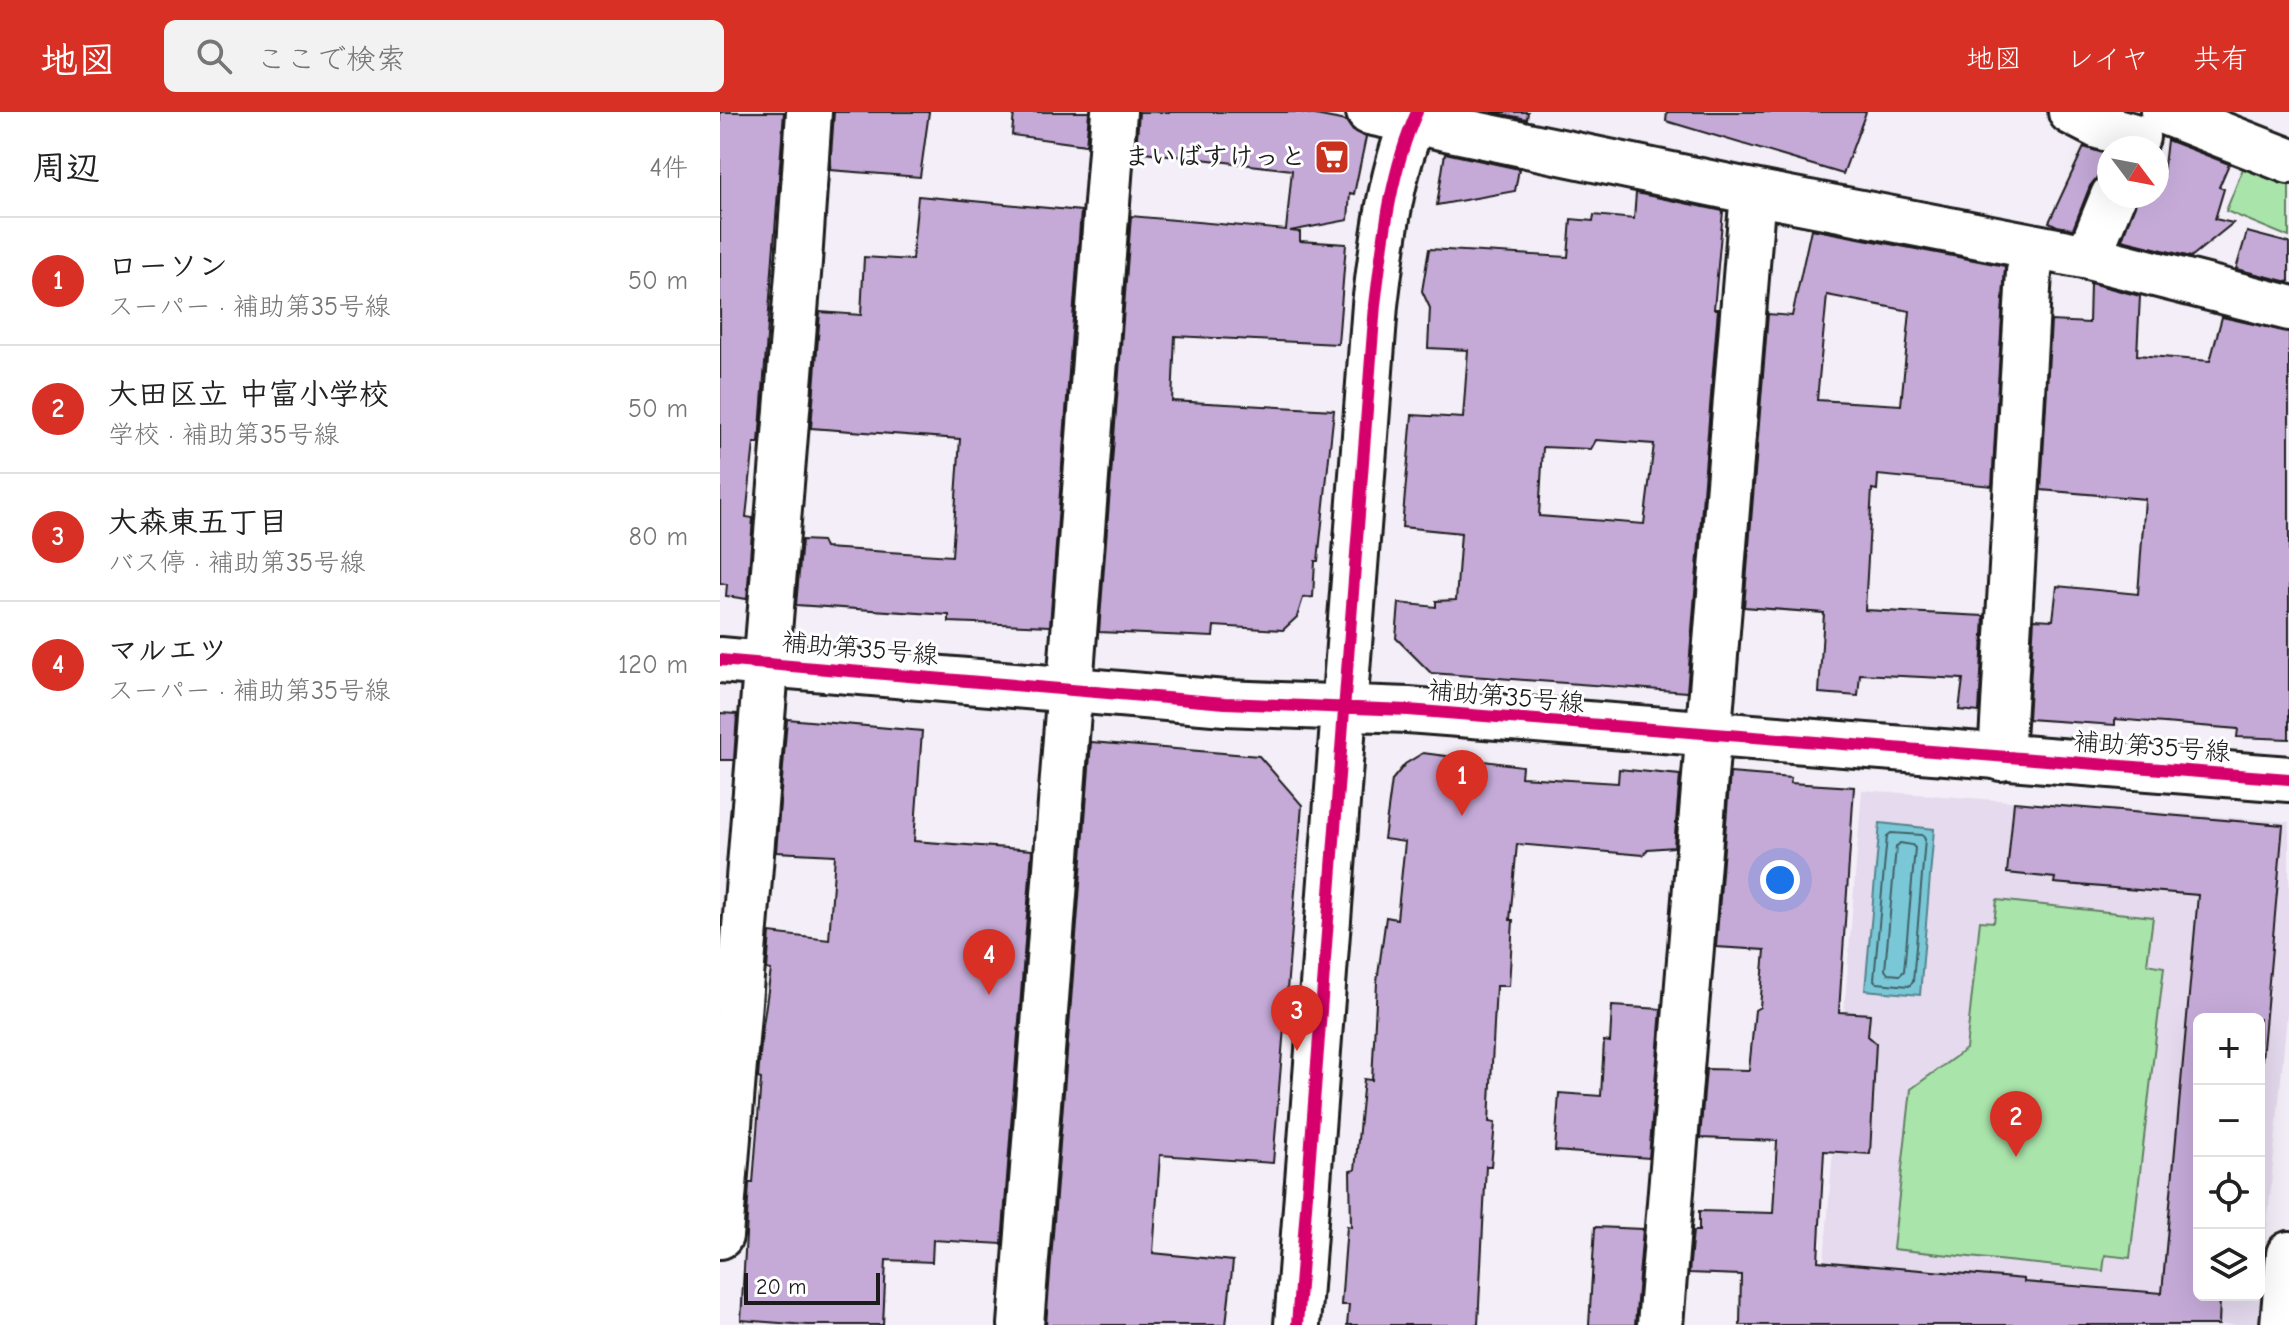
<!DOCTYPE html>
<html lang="ja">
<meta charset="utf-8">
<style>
:root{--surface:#fff;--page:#f2f2f2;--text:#222;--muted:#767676;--line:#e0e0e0;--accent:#d93025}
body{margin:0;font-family:"Comic Neue","Klee One",sans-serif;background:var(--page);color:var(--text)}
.controls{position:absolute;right:24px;bottom:24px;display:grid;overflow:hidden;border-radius:12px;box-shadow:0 8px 32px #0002}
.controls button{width:72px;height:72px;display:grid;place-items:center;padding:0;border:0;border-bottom:2px solid var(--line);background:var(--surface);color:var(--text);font:40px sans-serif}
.compass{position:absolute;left:1377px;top:24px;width:72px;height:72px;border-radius:50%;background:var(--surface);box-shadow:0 8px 32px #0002;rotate:122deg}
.scale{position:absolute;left:24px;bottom:20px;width:136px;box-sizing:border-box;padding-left:8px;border:4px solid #1c1c1c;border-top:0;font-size:22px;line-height:28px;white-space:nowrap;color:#1c1c1c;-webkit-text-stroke:6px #fff;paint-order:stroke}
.you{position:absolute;left:1060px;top:768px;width:28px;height:28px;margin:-20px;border:6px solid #fff;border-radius:50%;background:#1a73e8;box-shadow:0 0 0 12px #1a73e833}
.badge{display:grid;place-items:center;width:52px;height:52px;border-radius:50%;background:var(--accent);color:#fff;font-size:26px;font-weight:700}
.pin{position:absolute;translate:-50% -66px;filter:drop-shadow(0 2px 4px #0008)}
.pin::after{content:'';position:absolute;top:42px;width:28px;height:24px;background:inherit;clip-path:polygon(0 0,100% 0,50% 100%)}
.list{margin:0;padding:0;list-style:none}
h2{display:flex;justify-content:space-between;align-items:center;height:104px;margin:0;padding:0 32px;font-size:34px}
h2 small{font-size:26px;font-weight:400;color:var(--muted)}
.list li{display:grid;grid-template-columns:52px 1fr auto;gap:24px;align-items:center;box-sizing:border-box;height:128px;padding:0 32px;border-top:2px solid var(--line)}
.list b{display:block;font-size:30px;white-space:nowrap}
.list p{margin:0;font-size:26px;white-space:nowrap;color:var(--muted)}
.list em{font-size:26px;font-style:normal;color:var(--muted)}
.icon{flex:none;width:44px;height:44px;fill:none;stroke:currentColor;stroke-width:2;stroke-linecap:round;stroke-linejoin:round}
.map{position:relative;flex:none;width:1569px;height:1213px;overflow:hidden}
header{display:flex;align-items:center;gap:48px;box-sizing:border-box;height:112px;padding:0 40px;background:var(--accent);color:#fff}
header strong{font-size:38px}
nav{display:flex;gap:44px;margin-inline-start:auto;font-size:28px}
.search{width:560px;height:72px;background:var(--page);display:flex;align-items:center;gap:20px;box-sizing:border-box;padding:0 28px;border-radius:12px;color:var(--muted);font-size:30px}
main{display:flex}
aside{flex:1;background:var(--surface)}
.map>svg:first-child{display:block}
.built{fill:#e5daee;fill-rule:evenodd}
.green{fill:#a9e4aa;stroke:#628063;stroke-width:2}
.water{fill:#7ac8d7;stroke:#54838c;stroke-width:2}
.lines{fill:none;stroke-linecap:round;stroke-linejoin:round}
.shore{stroke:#426167;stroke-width:2}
.building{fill:#c5aad8;stroke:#1c1c1c;stroke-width:2;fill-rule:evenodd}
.minor-casing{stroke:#1c1c1c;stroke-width:50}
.tertiary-casing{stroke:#1c1c1c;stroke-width:50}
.minor{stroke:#fff;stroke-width:44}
.tertiary{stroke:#fff;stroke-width:44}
.cycleway-casing{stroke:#fff;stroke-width:17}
.cycleway{stroke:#d6006c;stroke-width:12}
.labels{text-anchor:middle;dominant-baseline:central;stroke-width:6;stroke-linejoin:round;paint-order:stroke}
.poi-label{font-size:26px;font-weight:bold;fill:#1c1c1c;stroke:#fff;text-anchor:end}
.street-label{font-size:26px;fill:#1c1c1c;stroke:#fff}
</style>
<header>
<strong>地図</strong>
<div class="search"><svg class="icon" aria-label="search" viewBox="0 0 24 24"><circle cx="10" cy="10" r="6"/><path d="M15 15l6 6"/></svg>ここで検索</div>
<nav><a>地図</a><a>レイヤ</a><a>共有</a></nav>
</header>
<main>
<aside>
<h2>周辺<small>4件</small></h2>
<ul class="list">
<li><span class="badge">1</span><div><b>ローソン</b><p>スーパー · 補助第35号線</p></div><em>50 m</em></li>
<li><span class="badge">2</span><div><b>大田区立 中富小学校</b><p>学校 · 補助第35号線</p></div><em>50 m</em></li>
<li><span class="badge">3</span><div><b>大森東五丁目</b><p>バス停 · 補助第35号線</p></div><em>80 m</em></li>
<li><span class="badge">4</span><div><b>マルエツ</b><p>スーパー · 補助第35号線</p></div><em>120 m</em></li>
</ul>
</aside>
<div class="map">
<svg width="1569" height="1213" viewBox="0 0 1569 1213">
<rect width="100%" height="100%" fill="#f3eef7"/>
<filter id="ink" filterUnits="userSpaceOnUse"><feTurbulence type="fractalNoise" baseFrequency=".0125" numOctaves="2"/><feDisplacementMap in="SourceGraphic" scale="16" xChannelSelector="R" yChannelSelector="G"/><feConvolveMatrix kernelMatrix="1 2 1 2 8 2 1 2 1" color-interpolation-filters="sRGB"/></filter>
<g filter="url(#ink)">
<path class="built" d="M1142 678 1569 710V881L1538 1213H1099ZM1479 907H1539V1183H1479Z"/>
<path class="green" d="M1526 49 1569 66V125L1506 99Z
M1277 788 1433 805 1427 852 1444 855 1410 1146 1385 1143 1383 1159 1173 1137 1191 977 1246 937 1260 809 1274 810Z"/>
<path class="water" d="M1160 711 1214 717 1200 883 1145 878Z"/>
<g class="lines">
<path class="shore" d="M1171 721 1202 723 1205 727 1193 870 1189 874 1157 871 1154 868 1167 724Z
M1180 731 1192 733 1195 736 1184 859 1180 863 1168 862 1165 858 1176 735Z"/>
</g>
<path class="building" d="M0 0H64L39 331H34L26 405 33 406 27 487 6 484 7 472 0 471Z
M114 0H209L200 65 110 58Z
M294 0H369L366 33 292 23Z
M419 0H580L626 9 633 19 646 25 634 82 630 81 628 108 570 119 580 120V129L626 132 618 232 455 224 452 289 614 298 598 449H595L593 485 583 486 577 505 563 518 494 514 493 525 379 520 411 104 566 118 572 58 416 39Z
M772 0H808L807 7Z
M947 0H1146L1123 62 946 9Z
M1447 28 1509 52 1499 75 1504 77 1495 107 1513 111 1471 145 1402 128 1417 84H1437V60L1443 63Z
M1364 35 1389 43V59L1378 64 1370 74 1353 117 1337 114 1329 110Z
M725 41 799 57 795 79 717 93Z
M916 81 1003 99 994 197H998L967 580 711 561 676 526 679 491 716 495V489L736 488 741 421 682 415 692 303 743 306 748 238 708 236 710 196 702 179 709 137 848 145 851 107 873 109 874 103 914 107ZM876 328 934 332 924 412 819 404 823 335 871 337Z
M198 84 361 99 330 514 229 510V503L76 493 82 428 102 429 105 436 232 444 240 327 91 316 100 200 141 203 144 145 192 148Z
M1091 117 1285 154 1272 374 1158 363 1157 378 1152 377 1145 498 1264 504 1259 600 1239 598 1243 567 1140 562 1138 584 1099 581 1104 501 1024 495 1048 202 1072 204ZM1107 183 1190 199 1181 293 1097 288Z
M1527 120 1569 131V170L1516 157Z
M1370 171 1420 184 1417 243 1490 249 1502 205 1569 220V627L1517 625 1518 617 1395 607V613L1308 607 1314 507 1333 508 1337 474 1418 482 1425 387 1321 378 1331 209 1369 211Z
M0 601 17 602 14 648H0Z
M67 607 202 619 194 729 312 738 282 1132 213 1128 212 1150 166 1148 163 1213H87L21 1208 29 1071H33L41 967 38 966 42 920 51 858 47 857 50 821 109 828 115 743 56 740Z
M371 630 539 644 582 693 553 1051 440 1043 433 1141 513 1149 506 1213H326Z
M703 641 802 654 801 665 898 671 899 657 960 663 954 735 928 737 923 743 797 732 790 808H793L789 874H776L769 1010 775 1011 771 1054H766L758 1213H627L629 1193H621L627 1114 631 1115 630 1059 635 1058 644 967 652 968 657 870 666 805 677 807 685 730 664 727 672 668 685 652Z
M1010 661 1071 666 1070 671 1134 675 1119 900 1150 902 1148 924 1156 931 1150 1042 1104 1039 1098 1149 1304 1167V1170L1442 1181 1478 783 1334 771 1335 766 1287 761 1294 690 1563 713 1539 981V907H1479V1185L1500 1186 1499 1213H1020L1021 1163 969 1161 973 1119H979V1099L1053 1101 1057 1029 980 1026 986 957 1029 958 1035 898 1040 895 1045 838 996 835Z
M892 894 941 897 929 1046 835 1039 839 981 881 984 884 929 890 930Z
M875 1115 923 1117 915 1213H869Z"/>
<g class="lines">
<defs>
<path id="minor" d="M649 0 1033 80 1368 145 1569 196
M1351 0 1378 14 1417 25
M1444 0 1569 49
M1368 145 1393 84
M1281 646 1309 160 1314 136
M0 1124 79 150 89 0
M301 1213 394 0
M940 1213 1033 80
M1563 1213 1569 1142"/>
<path id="tertiary" d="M0 548 505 591 688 598 1569 667
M577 1213 655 193C663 128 670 60 697 0"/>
</defs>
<use href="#minor" class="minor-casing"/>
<use href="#tertiary" class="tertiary-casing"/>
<use href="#minor" class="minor"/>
<use href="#tertiary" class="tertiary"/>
<defs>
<path id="cycleway" d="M0 548 505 591 688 598 1569 667
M577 1213 655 193C663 128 670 60 697 0"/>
</defs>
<use href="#cycleway" class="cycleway-casing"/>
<use href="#cycleway" class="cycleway"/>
</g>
</g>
<defs>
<symbol id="supermarket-square" viewBox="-11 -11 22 22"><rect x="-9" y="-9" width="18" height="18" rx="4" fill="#c8321e" stroke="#fff"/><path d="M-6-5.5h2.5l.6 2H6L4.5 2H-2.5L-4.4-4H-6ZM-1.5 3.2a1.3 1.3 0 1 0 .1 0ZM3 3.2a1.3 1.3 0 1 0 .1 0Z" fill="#fff"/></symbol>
</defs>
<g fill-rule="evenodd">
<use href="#supermarket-square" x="592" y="25" width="40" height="40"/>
</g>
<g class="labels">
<g class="poi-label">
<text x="586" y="45">まいばすけっと</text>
</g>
<g class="street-label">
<text transform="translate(140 537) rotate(5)">補助第35号線</text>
<text transform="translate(786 585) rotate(5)">補助第35号線</text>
<text transform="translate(1432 635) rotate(4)">補助第35号線</text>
</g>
</g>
</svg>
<div class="controls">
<button>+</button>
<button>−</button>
<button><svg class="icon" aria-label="locate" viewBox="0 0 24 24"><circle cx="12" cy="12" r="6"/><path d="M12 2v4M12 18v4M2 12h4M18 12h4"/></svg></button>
<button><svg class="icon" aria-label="layers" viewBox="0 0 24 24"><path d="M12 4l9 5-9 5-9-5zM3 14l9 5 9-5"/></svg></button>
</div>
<svg class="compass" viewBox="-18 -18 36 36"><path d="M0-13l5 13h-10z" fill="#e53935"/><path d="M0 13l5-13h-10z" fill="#767676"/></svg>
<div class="scale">20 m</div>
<div class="you"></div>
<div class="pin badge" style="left:742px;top:704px">1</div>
<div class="pin badge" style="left:1296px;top:1045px">2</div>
<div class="pin badge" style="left:577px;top:939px">3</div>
<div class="pin badge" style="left:269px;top:883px">4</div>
</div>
</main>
